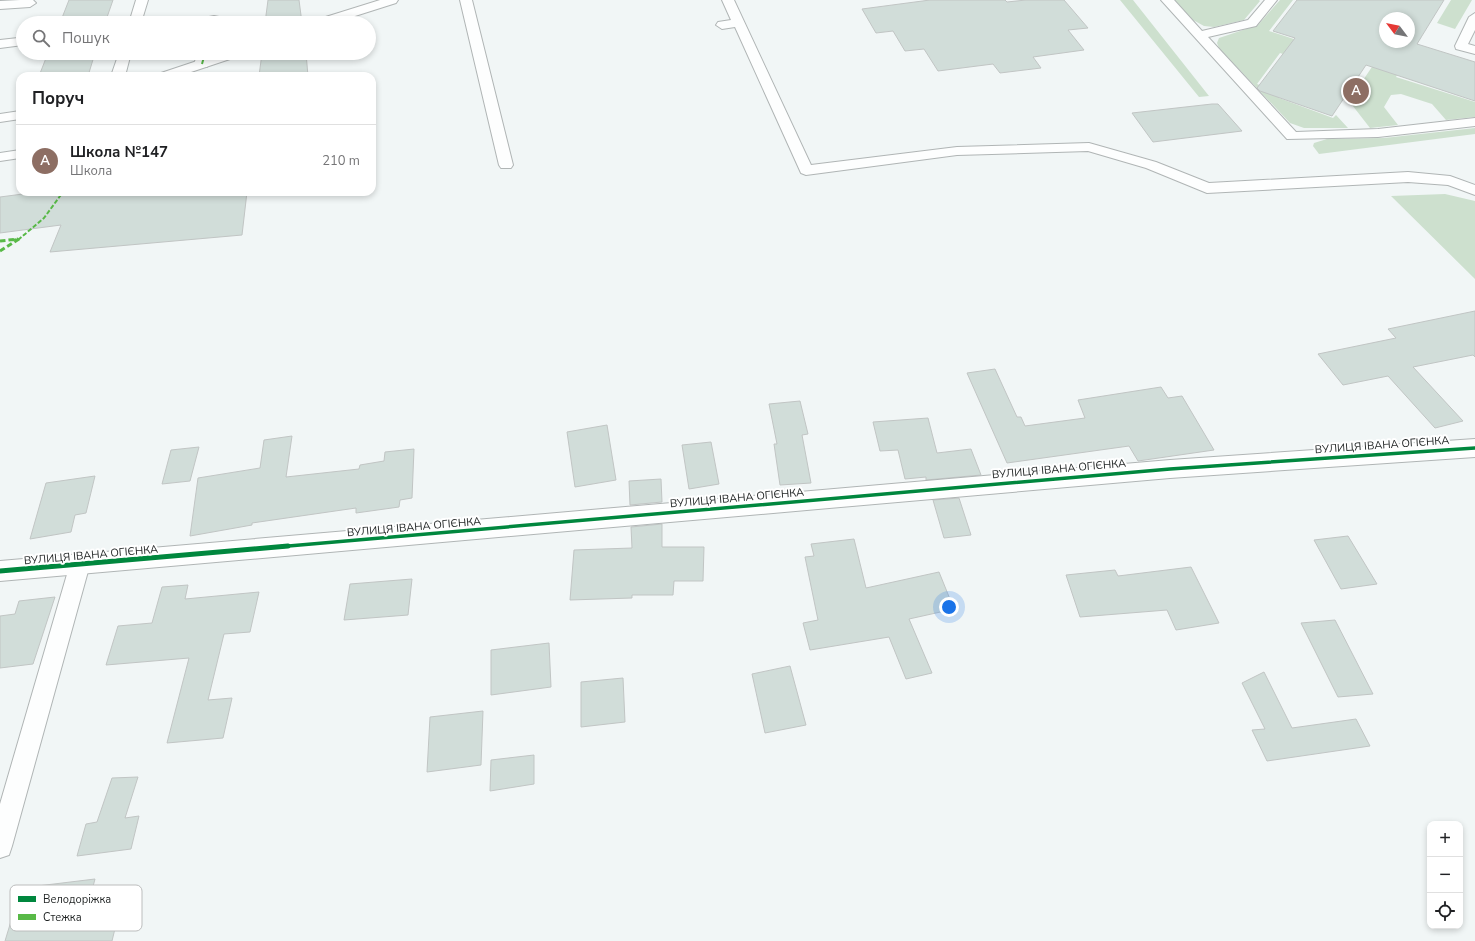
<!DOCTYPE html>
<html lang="uk">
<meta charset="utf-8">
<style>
:root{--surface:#fff;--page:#f6f6f6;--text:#202124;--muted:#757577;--line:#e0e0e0;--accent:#686c6c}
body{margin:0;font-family:"Nunito Sans",sans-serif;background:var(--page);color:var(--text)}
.controls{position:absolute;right:12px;bottom:12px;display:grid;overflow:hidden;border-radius:8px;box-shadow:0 2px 6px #0003}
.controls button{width:36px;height:36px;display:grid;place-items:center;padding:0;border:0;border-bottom:1px solid var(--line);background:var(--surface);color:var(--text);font:20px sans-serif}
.compass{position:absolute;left:1379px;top:12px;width:36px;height:36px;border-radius:50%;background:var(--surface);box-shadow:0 2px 6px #0003;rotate:302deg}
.you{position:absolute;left:949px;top:607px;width:14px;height:14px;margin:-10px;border:3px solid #fff;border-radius:50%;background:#1a73e8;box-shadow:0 0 0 6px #1a73e833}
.badge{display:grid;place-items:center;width:26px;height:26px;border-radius:50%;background:var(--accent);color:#fff;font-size:13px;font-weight:700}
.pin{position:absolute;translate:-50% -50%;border:2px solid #fff;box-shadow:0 1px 4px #0006}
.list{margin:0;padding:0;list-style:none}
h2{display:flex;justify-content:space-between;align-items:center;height:52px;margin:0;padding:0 16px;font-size:17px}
h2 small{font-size:13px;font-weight:400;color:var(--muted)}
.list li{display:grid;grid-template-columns:26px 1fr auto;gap:12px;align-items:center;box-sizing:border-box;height:72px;padding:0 16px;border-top:1px solid var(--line)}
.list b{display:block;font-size:15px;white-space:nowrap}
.list p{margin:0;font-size:13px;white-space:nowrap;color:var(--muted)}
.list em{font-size:13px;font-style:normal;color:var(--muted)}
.icon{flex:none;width:22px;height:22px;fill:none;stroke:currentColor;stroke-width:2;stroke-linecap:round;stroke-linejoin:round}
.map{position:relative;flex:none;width:1475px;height:941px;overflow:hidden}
.search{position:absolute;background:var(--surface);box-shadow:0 2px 6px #0003;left:16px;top:16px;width:360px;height:44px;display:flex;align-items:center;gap:10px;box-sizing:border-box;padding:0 14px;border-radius:22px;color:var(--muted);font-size:15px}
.panel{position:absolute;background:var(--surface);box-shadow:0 2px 6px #0003;left:16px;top:72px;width:360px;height:124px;border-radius:12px}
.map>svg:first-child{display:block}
.green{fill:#cde0ce}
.building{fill:#d1ddd9;stroke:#c1c5c4;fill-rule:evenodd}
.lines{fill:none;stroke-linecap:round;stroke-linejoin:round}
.lane-casing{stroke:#b0b5b5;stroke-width:2}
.street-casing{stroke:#b0b5b5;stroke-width:2}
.lane{fill:#fdfefe;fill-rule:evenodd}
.street{fill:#fdfefe;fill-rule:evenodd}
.quiet-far1{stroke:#58b947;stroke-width:2;stroke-dasharray:4.5 2;stroke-linecap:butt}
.quiet{stroke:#58b947;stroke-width:3;stroke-dasharray:5.5 3;stroke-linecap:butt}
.cycleway-far1-casing{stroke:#fff;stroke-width:6}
.cycleway-casing{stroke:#fff;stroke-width:8}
.cycleway-far1{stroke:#00873e;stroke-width:3.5}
.cycleway{stroke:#00873e;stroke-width:5}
.labels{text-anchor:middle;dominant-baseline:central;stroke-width:4;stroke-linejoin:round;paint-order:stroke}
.street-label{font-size:11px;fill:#1e2222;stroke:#fff}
.key{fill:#fff;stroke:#bcbdbd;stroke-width:1}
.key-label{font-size:11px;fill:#1e2222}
</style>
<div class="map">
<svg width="1475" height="941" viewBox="0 0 1475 941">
<rect width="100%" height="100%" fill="#f1f6f6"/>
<path class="green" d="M1120 0H1133L1209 96 1199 97Z
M1174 0H1259L1260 1 1244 20 1214 27 1204 26 1193 20Z
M1280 0H1293L1269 31 1303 42 1292 57 1280 53 1257 84 1282 93 1279 98 1333 118 1336 115 1348 128H1304L1290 123 1219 48 1217 43 1219 38 1258 25Z
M1451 0H1472L1455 29 1437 23Z
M1382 52 1405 60 1396 77 1475 102V117L1446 120 1432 104 1401 94 1391 95 1384 107 1398 125 1370 128 1349 101Z
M1475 128V134L1319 154 1313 146 1314 143 1327 139 1384 138Z
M1445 194 1475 201V279L1391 196Z"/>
<path class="building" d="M69 0H113L105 23H60Z
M268 0H299L302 23H265Z
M930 0H1005L1007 2 1026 0H1064L1088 28 1068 30 1084 50 1033 57 1041 68 1000 73 993 64 938 71 924 49 905 51 893 31 876 33 862 9Z
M1297 0H1444L1417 44 1475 62V101L1366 65 1332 116 1260 91 1257 88 1295 38 1273 31ZM1385 18H1409V42H1385Z
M48 53H95L88 76H39Z
M262 53H306L308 76H259Z
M1212 104H1218L1242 131 1153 142 1132 113Z
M38 192H247L242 235 50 252 61 225 0 233V197Z
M1475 311V357L1473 355 1413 367 1463 421 1435 428 1388 376 1343 385 1318 354 1396 338 1388 329Z
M995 369 1017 417H1021L1025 426 1085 418 1078 400 1161 387 1168 398 1182 396 1214 450 1138 461 1129 446 1007 463 967 373Z
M800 401 808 434 802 435 811 483 780 485 774 444H777L769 404Z
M928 418 937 453 971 449 981 475 926 480V477L905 479 898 450 880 451 873 422Z
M607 425 616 480 575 487 567 432Z
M292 436 286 477 359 469 360 465 384 461 385 452 414 449 412 498 400 500 399 507 356 513V508L252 523V525L190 536 198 478 260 468 264 440Z
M711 442 719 484 689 489 682 445Z
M199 447 190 481 162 484 171 450Z
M95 476 86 513 75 515 71 532 30 539 46 483Z
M661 479 662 502 630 505 629 481Z
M959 498 971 535 944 538 933 500Z
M662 524V547H704L703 581H674L673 595H632V598L570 600 574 550 632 548 631 527Z
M1348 536 1377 584 1341 589 1314 540Z
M854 539 866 588 939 572 954 609 909 619 932 673 906 679 889 637 810 650 803 623 818 620 805 557 814 556 811 544Z
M1191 567 1219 623 1176 630 1167 610 1080 617 1066 575 1115 570 1118 576Z
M412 579 408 615 344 620 350 584Z
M188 585 185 599 259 592 250 632 224 634 208 700 232 698 223 738 167 743 189 658 106 665 118 626 152 623 162 587Z
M55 597 33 664 0 668V616L15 614 19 601Z
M1335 620 1373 694 1338 697 1301 623Z
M549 643 551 687 491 695V650Z
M790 666 806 725 765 733 752 674Z
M1264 672 1292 728 1356 719 1370 746 1267 761 1252 730 1265 729 1242 683Z
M623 678 625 722 581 727V682Z
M483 711 481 765 427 772 430 717Z
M534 755V784L490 791 491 760Z
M138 777 125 818 139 816 131 849 77 856 86 824 97 822 112 778Z
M95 879 86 913 120 908 112 941H5L21 888Z"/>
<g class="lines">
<defs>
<path id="lane" d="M20 0H33L36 3 30 7 0 9V1Z
M136 0H148L141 23H129Z
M380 0H398L396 3 333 23H314L316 20Z
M460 0H472L513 165 511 168H501L499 165Z
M722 0H734L811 165 957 147 1089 143 1156 162 1209 183 1408 172 1450 176 1475 185V195L1448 185 1408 182 1207 193 1146 168 1088 151 957 155 806 175 801 173 735 27 722 29 716 25 718 22 731 20Z
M1161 0H1174L1202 31 1248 20 1265 0H1277L1256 26 1208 37 1296 132 1378 129 1475 118V126L1378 137 1287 139Z
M1475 13V30L1468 44 1475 46V54L1456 49 1455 46 1469 17Z
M18 38 23 39V45L0 48V40Z
M119 53H131L125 76H111Z
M221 53H240L239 56 179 76H159L161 73Z
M20 111V119L0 122V114Z
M20 150V158L0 161V153Z
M80 555 87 558 90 564 12 846 9 855 0 858V804L70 564 73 558Z"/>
<path id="street" d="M214 16 219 17 221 20 220 23H206L209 17Z
M198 53H212L207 67H197L194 64Z
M1475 439V457L1170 478 0 581V561L1170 460Z"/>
</defs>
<use href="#lane" class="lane-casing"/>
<use href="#street" class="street-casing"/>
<use href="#lane" class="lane"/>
<use href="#street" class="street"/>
<path class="quiet-far1" d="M213 23 214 20
M202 64 205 53
M12 240 18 239
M18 240 44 218 63 192"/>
<path class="quiet" d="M0 241 18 239
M0 251 19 239"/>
<defs>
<path id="cycleway-far1" d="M277 547 1170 469 1475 448"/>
<path id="cycleway" d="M0 571 288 546"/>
</defs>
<use href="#cycleway-far1" class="cycleway-far1-casing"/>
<use href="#cycleway" class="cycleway-casing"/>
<use href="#cycleway-far1" class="cycleway-far1"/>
<use href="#cycleway" class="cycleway"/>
</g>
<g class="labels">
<g class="street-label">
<text transform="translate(1382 445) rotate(-4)">ВУЛИЦЯ ІВАНА ОГІЄНКА</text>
<text transform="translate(1059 469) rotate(-5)">ВУЛИЦЯ ІВАНА ОГІЄНКА</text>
<text transform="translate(737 498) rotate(-5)">ВУЛИЦЯ ІВАНА ОГІЄНКА</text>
<text transform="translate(414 527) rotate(-5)">ВУЛИЦЯ ІВАНА ОГІЄНКА</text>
<text transform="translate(91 555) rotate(-5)">ВУЛИЦЯ ІВАНА ОГІЄНКА</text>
</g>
</g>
<rect x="10" y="885" width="132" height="46" rx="6" class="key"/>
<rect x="18" y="896" width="18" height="6" fill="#00873e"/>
<rect x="18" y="914" width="18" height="6" fill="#58b947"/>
<g class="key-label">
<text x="43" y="903">Велодоріжка</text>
<text x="43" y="921">Стежка</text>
</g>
</svg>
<div class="controls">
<button>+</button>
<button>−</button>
<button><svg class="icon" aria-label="locate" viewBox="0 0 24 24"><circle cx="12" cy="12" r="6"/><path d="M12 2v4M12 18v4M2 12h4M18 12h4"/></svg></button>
</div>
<svg class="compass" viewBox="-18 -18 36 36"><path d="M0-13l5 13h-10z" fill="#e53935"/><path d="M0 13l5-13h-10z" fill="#757577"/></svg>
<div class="you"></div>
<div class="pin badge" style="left:1356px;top:91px;background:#8d6e63">A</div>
<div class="search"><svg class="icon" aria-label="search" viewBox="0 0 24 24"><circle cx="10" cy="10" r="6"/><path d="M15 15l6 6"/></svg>Пошук</div>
<section class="panel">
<h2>Поруч<small></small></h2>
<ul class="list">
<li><span class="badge" style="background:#8d6e63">A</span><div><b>Школа №147</b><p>Школа</p></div><em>210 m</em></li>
</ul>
</section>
</div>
